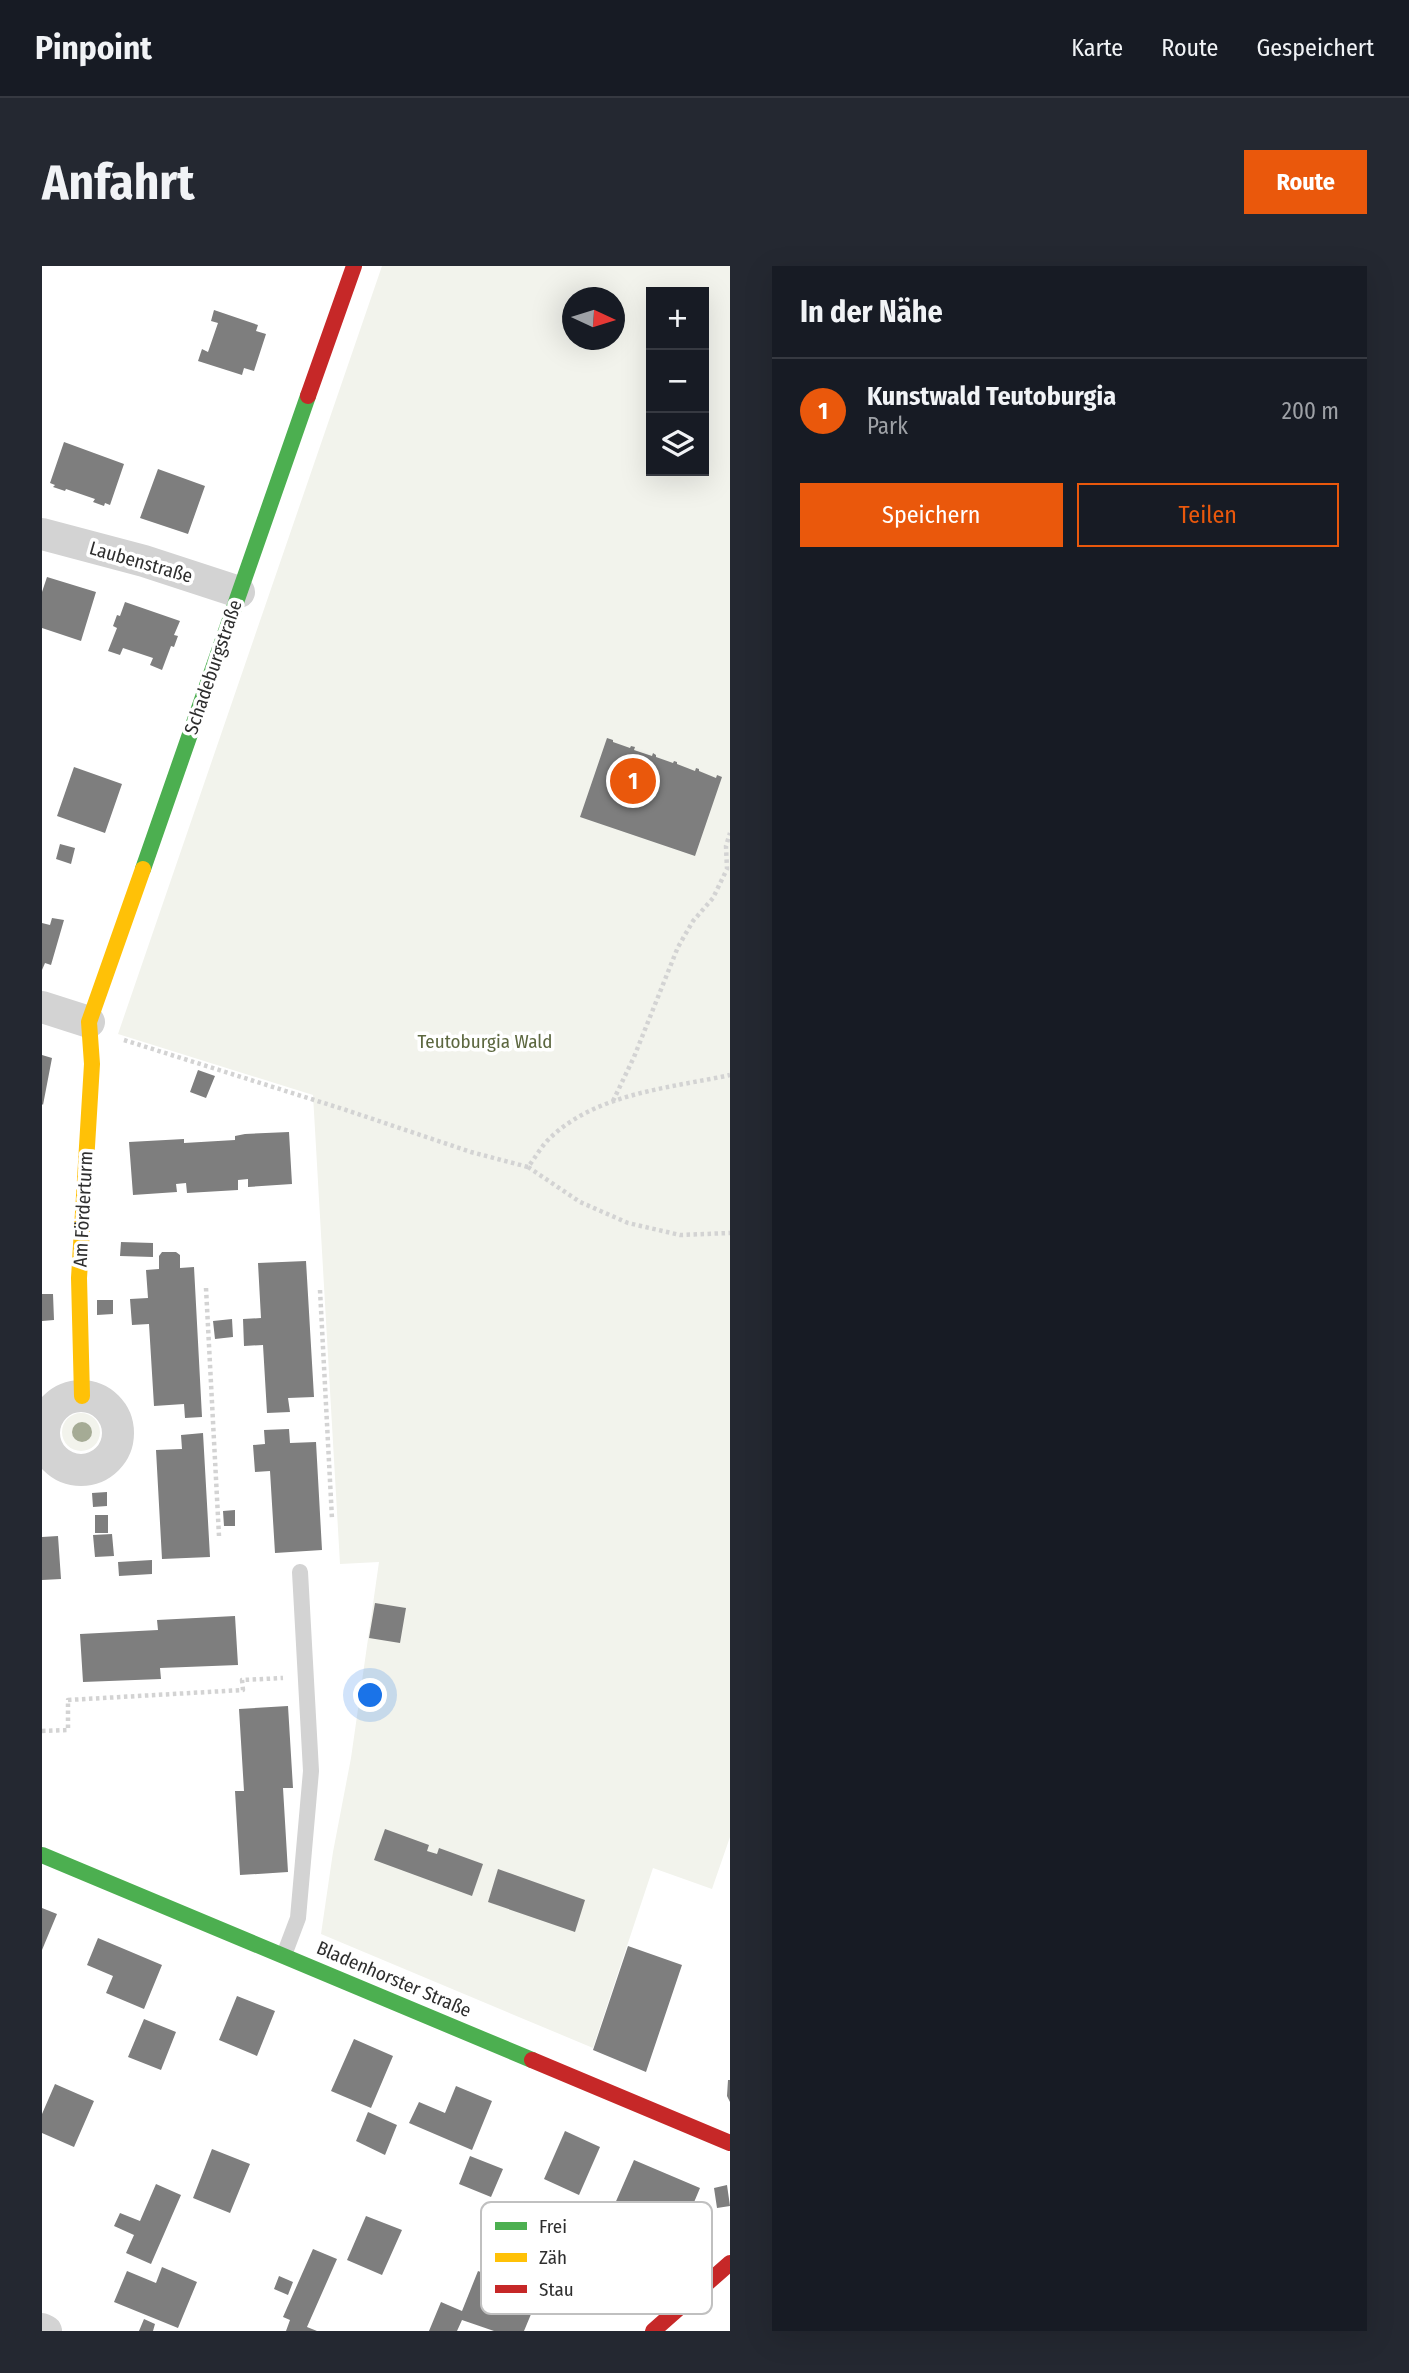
<!DOCTYPE html>
<html lang="de">
<meta charset="utf-8">
<style>
:root{--surface:#171b24;--page:#242831;--text:#f1f3f6;--muted:#9ea1a6;--line:#363941;--accent:#ea580c}
body{margin:0;font-family:"Fira Sans Condensed",sans-serif;background:var(--page);color:var(--text)}
.controls{position:absolute;right:21px;top:21px;display:grid;overflow:hidden;border-radius:0px;box-shadow:0 7px 28px #0002}
.controls button{width:63px;height:63px;display:grid;place-items:center;padding:0;border:0;border-bottom:2px solid var(--line);background:var(--surface);color:var(--text);font:35px sans-serif}
.compass{position:absolute;left:520px;top:21px;width:63px;height:63px;border-radius:50%;background:var(--surface);box-shadow:0 7px 28px #0002;rotate:94deg}
.you{position:absolute;left:329px;top:1430px;width:24px;height:24px;margin:-18px;border:5px solid #fff;border-radius:50%;background:#1a73e8;box-shadow:0 0 0 10px #1a73e833}
.badge{display:grid;place-items:center;width:46px;height:46px;border-radius:50%;background:var(--accent);color:#fff;font-size:23px;font-weight:700}
.pin{position:absolute;translate:-50% -50%;border:4px solid #fff;box-shadow:0 2px 7px #0006}
.list{margin:0;padding:0;list-style:none}
h2{display:flex;justify-content:space-between;align-items:center;height:91px;margin:0;padding:0 28px;font-size:30px}
h2 small{font-size:23px;font-weight:400;color:var(--muted)}
.list li{display:grid;grid-template-columns:46px 1fr auto;gap:21px;align-items:center;box-sizing:border-box;height:105px;padding:0 28px;border-top:2px solid var(--line)}
.list b{display:block;font-size:26px;white-space:nowrap}
.list p{margin:0;font-size:23px;white-space:nowrap;color:var(--muted)}
.list em{font-size:23px;font-style:normal;color:var(--muted)}
.actions{display:flex;gap:14px;padding:21px 28px}
.actions a{flex:1;padding:16px 0;border:2px solid var(--accent);border-radius:0px;text-align:center;font-size:24px;color:var(--accent)}
.actions .main{background:var(--accent);color:#fff}
.icon{flex:none;width:38px;height:38px;fill:none;stroke:currentColor;stroke-width:2;stroke-linecap:round;stroke-linejoin:round}
.map{position:relative;flex:none;width:688px;height:2065px;overflow:hidden;border-radius:0px}
header{display:flex;align-items:center;gap:42px;box-sizing:border-box;height:98px;padding:0 35px;background:var(--surface);border-bottom:2px solid var(--line)}
header strong{font-size:33px}
nav{display:flex;gap:38px;margin-inline-start:auto;font-size:24px}
.intro{display:flex;align-items:center;justify-content:space-between;box-sizing:border-box;height:168px;padding:0 42px}
h1{margin:0;font-size:49px}
.button{padding:18px 32px;border-radius:0px;background:var(--accent);color:#fff;font-size:24px;font-weight:700}
main{display:flex;gap:42px;padding:0 42px}
aside{flex:1;background:var(--surface);border-radius:0px;box-shadow:0 7px 28px #0002}
.map>svg:first-child{display:block}
.green{fill:#f2f3ec;fill-rule:evenodd}
.building{fill:#7e7e7e}
.lines{fill:none;stroke-linecap:round;stroke-linejoin:round}
.path{stroke:#d3d3d3;stroke-width:4.5;stroke-dasharray:3.5 3.5;stroke-linecap:butt}
.lane{stroke:#d3d3d3;stroke-width:16}
.street{stroke:#d3d3d3;stroke-width:32}
.fast{stroke:#4caf50;stroke-width:16}
.slow{stroke:#ffc107;stroke-width:16}
.jam{stroke:#c62828;stroke-width:16}
.tree{fill:#a5ab95}
.labels{text-anchor:middle;dominant-baseline:central;stroke-width:7;stroke-linejoin:round;paint-order:stroke}
.street-label{font-size:19px;fill:#2e2e2e;stroke:#fff}
.park-label{font-size:19px;fill:#5c673f;stroke:#fff}
.key{fill:#fff;stroke:#c0c0c0;stroke-width:2}
.key-label{font-size:19px;fill:#2e2e2e}
</style>
<header>
<strong>Pinpoint</strong>
<nav><a>Karte</a><a>Route</a><a>Gespeichert</a></nav>
</header>
<div class="intro"><h1>Anfahrt</h1><a class="button">Route</a></div>
<main>
<div class="map">
<svg width="688" height="2065" viewBox="0 0 688 2065">
<rect width="100%" height="100%" fill="#fff"/>
<path class="green" d="M340 0H688V1571L670 1623 611 1602 551 1782 279 1668 291 1586 309 1492 337 1296 298 1298 271 829 76 768ZM609 26H662V205H609ZM530 32H572V74H530Z
M20 1166a19 19 0 1 1 38 0a19 19 0 1 1-38 0Z"/>
<path class="building" d="M172 44 216 59 214 65 224 68 212 105 202 102 200 109 156 95 160 83 166 86 176 57 169 55Z
M22 176 82 198 68 239 63 237 62 240 51 236 53 233 24 223 23 225 11 221 13 219 8 217Z
M116 203 163 220 146 268 98 252Z
M5 311 54 326 39 375 0 362V326Z
M83 336 138 355 132 369 136 370 132 381 129 380 120 404 108 399 111 392 81 382 78 389 66 385 75 362 71 360 75 349 78 350Z
M565 472 571 474V476L588 482 589 480 593 481 592 484 610 490 611 487 614 489V491L631 497 632 495 635 496V498L653 505 654 502 657 503V505L674 512 675 509 680 511 653 590 538 551Z
M32 501 80 518 63 567 15 550Z
M18 578 33 582 29 598 14 593Z
M10 652 22 654 9 699 3 697 0 704V657L8 659Z
M0 789 10 792 1 839 0 838Z
M156 804 173 810 164 832 148 826Z
M247 866 250 918 206 921V913L196 914V924L145 927 144 917 134 918 135 926 91 929 87 876 142 873V877L193 874V870L203 868Z
M79 976 111 977V991L78 990Z
M120 986H134L138 989V1002L152 1001 160 1151 143 1152 142 1138 112 1140 107 1058 90 1059 88 1033 106 1032 104 1004 117 1003V990Z
M264 995 272 1131 246 1132 248 1146 225 1147 221 1079 202 1080 201 1053 219 1052 216 997Z
M0 1028H11L12 1054 0 1055Z
M55 1034H71V1048L55 1049Z
M190 1053 191 1071 173 1073 171 1055Z
M247 1163 248 1177 274 1176 280 1284 233 1287 228 1205 213 1206 211 1179 223 1178 222 1164Z
M161 1167 168 1291 120 1293 114 1184 140 1183 139 1169Z
M65 1226V1240L51 1241 50 1227Z
M193 1244V1260H182L181 1245Z
M53 1249H66V1267H53Z
M70 1268 72 1290 53 1291 51 1269Z
M16 1270 19 1313 0 1314V1271Z
M110 1294V1308L77 1310 76 1296Z
M333 1337 364 1342 358 1377 327 1372Z
M193 1350 196 1399 118 1402 119 1413 41 1416 38 1368 116 1364 115 1354Z
M246 1440 251 1522H241L246 1606 198 1609 193 1525H202L197 1443Z
M343 1563 387 1579 385 1585 395 1588 397 1582 441 1598 430 1630 332 1594Z
M456 1603 543 1634 533 1666 446 1636Z
M0 1642 15 1648 0 1684Z
M56 1672 120 1699 102 1743 64 1727 71 1710 45 1699Z
M586 1680 640 1699 604 1806 551 1784Z
M195 1730 233 1745 215 1790 177 1774Z
M102 1753 134 1766 119 1804 86 1791Z
M312 1773 351 1790 329 1842 289 1825Z
M686 1814H688V1836L685 1830Z
M13 1818 52 1835 32 1881 0 1867V1848Z
M414 1820 450 1835 430 1884 367 1857 377 1836 403 1847Z
M326 1846 355 1859 343 1889 314 1875Z
M523 1865 558 1881 537 1929 502 1913Z
M170 1883 208 1898 188 1947 151 1932Z
M428 1890 461 1903 449 1931 417 1918Z
M592 1894 658 1922 625 2001 558 1973 557 1976 523 1962 535 1935 568 1949Z
M114 1918 139 1929 109 1998 84 1987 92 1969 72 1960 78 1947 98 1955Z
M685 1919 688 1940 675 1942 672 1922Z
M324 1950 360 1964 340 2009 305 1994Z
M271 1983 295 1993 265 2061 275 2065H244L248 2054 241 2051Z
M120 2001 155 2016 136 2062 72 2036 85 2005 114 2017Z
M436 2005 497 2029 482 2065H452L420 2054 415 2065H387L399 2036 420 2045Z
M237 2010 251 2016 246 2029 232 2023Z
M102 2053 113 2058 111 2065H97Z"/>
<g class="lines">
<path class="path" d="M82 774 304 844 429 886 486 901C493 892 500 879 509 871 556 827 628 822 688 809
M571 835 592 791 636 681 651 655 671 632 685 603 684 580 688 567
M486 901 538 936 586 957 638 969 688 967
M164 1022 177 1270
M278 1024 290 1253
M0 1465 26 1464V1434L201 1424 200 1414 241 1412"/>
<path class="lane" d="M242 1689 256 1652 269 1505 258 1306"/>
<path class="street" d="M0 268 102 295 197 326
M0 741 47 756
M2 1167a37 37 0 1 1 74 0a37 37 0 1 1-74 0Z
M0 2063 4 2065"/>
<path class="fast" d="M101 603 266 130
M0 1589 490 1794"/>
<path class="slow" d="M40 1130 37 1012 50 798 47 756 101 603"/>
<path class="jam" d="M266 130 312 0
M490 1794 688 1877
M611 2065 688 1997"/>
</g>
<circle class="tree" cx="40" cy="1166" r="10"/>
<g class="labels">
<g class="street-label">
<text transform="translate(99 296) rotate(16)">Laubenstraße</text>
<text transform="translate(171 401) rotate(-71)">Schadeburgstraße</text>
<text transform="translate(41 943) rotate(-87)">Am Förderturm</text>
<text transform="translate(352 1713) rotate(23)">Bladenhorster Straße</text>
</g>
<g class="park-label">
<text x="443" y="775">Teutoburgia Wald</text>
</g>
</g>
<rect x="439" y="1936" width="231" height="112" rx="10" class="key"/>
<rect x="453" y="1956" width="32" height="8" fill="#4caf50"/>
<rect x="453" y="1987" width="32" height="9" fill="#ffc107"/>
<rect x="453" y="2019" width="32" height="8" fill="#c62828"/>
<g class="key-label">
<text x="497" y="1967">Frei</text>
<text x="497" y="1998">Zäh</text>
<text x="497" y="2030">Stau</text>
</g>
</svg>
<div class="controls">
<button>+</button>
<button>−</button>
<button><svg class="icon" aria-label="layers" viewBox="0 0 24 24"><path d="M12 4l9 5-9 5-9-5zM3 14l9 5 9-5"/></svg></button>
</div>
<svg class="compass" viewBox="-18 -18 36 36"><path d="M0-13l5 13h-10z" fill="#e53935"/><path d="M0 13l5-13h-10z" fill="#9ea1a6"/></svg>
<div class="you"></div>
<div class="pin badge" style="left:591px;top:515px">1</div>
</div>
<aside>
<h2>In der Nähe<small></small></h2>
<ul class="list">
<li><span class="badge">1</span><div><b>Kunstwald Teutoburgia</b><p>Park</p></div><em>200 m</em></li>
</ul>
<div class="actions"><a class="main">Speichern</a><a>Teilen</a></div>
</aside>
</main>
